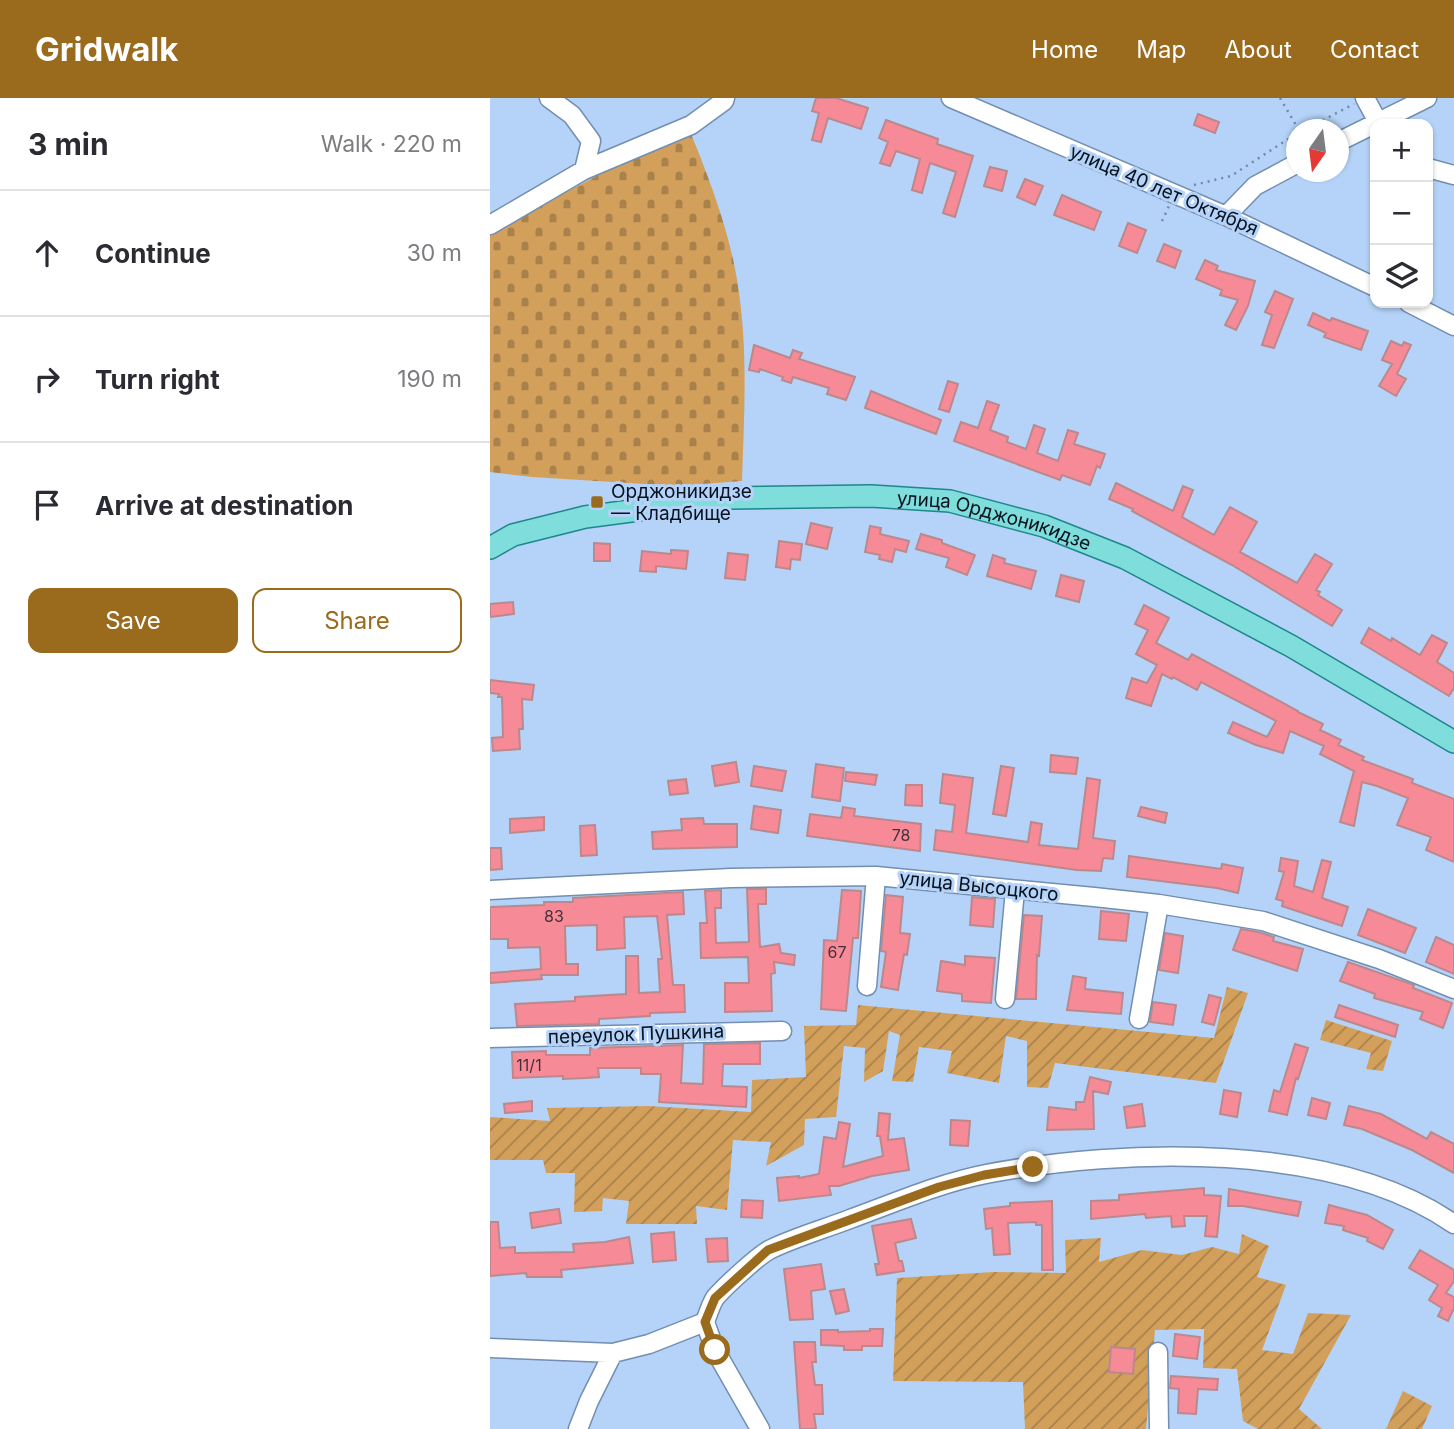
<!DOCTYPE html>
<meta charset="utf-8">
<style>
:root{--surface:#fff;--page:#f7f7f7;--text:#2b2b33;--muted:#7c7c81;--line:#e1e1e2;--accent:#9a6a1d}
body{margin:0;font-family:Inter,sans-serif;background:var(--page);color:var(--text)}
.controls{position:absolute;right:21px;top:21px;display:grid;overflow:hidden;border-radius:14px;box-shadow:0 2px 5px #0004}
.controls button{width:63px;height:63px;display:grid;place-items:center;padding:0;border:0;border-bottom:2px solid var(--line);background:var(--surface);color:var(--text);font:35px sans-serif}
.compass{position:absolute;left:796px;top:21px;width:63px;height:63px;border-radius:50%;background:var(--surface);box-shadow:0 2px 5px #0004;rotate:194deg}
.stop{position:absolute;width:21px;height:21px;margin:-16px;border:5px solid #9a6a1d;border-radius:50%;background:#fff}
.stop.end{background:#9a6a1d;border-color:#fff;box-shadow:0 2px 7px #0008}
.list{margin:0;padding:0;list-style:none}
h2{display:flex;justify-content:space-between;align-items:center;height:91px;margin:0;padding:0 28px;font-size:30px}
h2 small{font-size:23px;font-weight:400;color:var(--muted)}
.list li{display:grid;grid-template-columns:46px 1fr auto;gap:21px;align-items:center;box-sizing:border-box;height:126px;padding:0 28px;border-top:2px solid var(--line)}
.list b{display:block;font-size:26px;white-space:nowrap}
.list em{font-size:23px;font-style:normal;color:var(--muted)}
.actions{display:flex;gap:14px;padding:21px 28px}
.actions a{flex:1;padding:16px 0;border:2px solid var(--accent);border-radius:14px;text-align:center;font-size:24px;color:var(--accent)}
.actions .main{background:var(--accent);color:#fff}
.icon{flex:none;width:38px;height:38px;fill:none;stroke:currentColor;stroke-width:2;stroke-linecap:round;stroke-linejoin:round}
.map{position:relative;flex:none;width:964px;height:1331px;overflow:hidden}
header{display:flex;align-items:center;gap:42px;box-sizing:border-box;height:98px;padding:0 35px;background:var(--accent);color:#fff}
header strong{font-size:33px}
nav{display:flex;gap:38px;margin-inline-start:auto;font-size:24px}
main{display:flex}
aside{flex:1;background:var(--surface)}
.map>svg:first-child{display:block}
.cemetery{fill:url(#cemetery-stones)}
.garden{fill:url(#garden-furrows)}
.building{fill:#f68a96;stroke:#bb898d;stroke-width:2}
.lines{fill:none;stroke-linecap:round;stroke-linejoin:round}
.minor-casing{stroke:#728eb0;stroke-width:21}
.major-casing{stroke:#1d878a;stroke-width:24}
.path{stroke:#7288a3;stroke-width:2.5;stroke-dasharray:2 5;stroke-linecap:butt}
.minor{stroke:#fff;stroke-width:18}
.major{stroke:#7fdddc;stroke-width:21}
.route{stroke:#9a6a1d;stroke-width:9}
.poi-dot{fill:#9a6a1d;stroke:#b5d3f8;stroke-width:2.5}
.labels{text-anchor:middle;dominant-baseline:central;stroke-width:6;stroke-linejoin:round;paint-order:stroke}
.number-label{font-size:16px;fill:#44313d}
.street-label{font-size:19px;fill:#08131f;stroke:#b5d3f8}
.poi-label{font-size:19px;fill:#08131f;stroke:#b5d3f8;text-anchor:start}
</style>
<header>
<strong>Gridwalk</strong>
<nav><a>Home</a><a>Map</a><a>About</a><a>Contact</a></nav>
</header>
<main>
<aside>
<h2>3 min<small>Walk · 220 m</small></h2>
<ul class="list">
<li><svg class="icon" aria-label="ahead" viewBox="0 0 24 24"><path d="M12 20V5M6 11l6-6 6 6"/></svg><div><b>Continue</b></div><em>30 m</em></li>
<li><svg class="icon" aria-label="right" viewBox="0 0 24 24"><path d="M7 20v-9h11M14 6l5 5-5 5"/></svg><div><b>Turn right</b></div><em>190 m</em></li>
<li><svg class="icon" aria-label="arrive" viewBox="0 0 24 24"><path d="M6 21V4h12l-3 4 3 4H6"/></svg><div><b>Arrive at destination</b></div></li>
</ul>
<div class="actions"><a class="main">Save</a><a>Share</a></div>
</aside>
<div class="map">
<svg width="964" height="1331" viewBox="0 0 964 1331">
<defs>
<pattern id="cemetery-stones" width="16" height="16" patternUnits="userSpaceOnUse" patternTransform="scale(1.75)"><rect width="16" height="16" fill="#d3a05b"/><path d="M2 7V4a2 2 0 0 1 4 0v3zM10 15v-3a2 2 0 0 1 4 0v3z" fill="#a9814b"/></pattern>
<pattern id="garden-furrows" width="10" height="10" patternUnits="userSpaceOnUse" patternTransform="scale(1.75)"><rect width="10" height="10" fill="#d3a05b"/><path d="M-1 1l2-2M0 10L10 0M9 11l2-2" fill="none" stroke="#a9814b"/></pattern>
</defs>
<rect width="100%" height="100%" fill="#b5d3f8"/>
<path class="cemetery" d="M201 36C222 87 242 141 249 195 258 257 254 321 252 383L187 388 42 379 0 374V135L114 74Z"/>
<path class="garden" d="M737 889 758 895 726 985 565 965 558 990 537 989V943L516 938 509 985 457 975 462 953 429 949 423 984 402 983 410 937 399 933 393 973 374 984 375 950 354 948 346 1019 315 1021 314 1047 276 1068 281 1044 243 1042 237 1112 206 1108 207 1126H136L139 1103 113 1100 112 1113 84 1114 85 1075H56L53 1062H0V1019L60 1023 57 1010 158 1008 261 1014 262 982 316 979 314 928 366 927 368 907 724 940Z
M836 922 902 943 893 973 876 971 881 955 830 942Z
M752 1136 779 1148 767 1179 796 1187 772 1252 803 1256 818 1215 861 1217 809 1311 832 1331H768L753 1323 747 1271 713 1270 714 1231 665 1232 656 1331H535L533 1284 403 1283 407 1180 503 1174 576 1175 575 1142 611 1140 609 1164 652 1152 692 1157 722 1149 749 1156Z
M913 1293 942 1308 932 1331H896Z"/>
<path class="building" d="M326 0H346L378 10 371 31 338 20 331 44 322 42 329 15 322 13Z
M708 16 729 24 725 35 704 27Z
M396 22 448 41 447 46 483 58 465 119 453 115 466 74 440 65 432 95 422 92 430 61 406 53 400 68 390 65 398 44 389 40Z
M500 69 517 73 512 93 494 88Z
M535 81 553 88 545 107 527 99Z
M572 97 611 114 604 132 564 117Z
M638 125 656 132 647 155 629 148Z
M674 146 691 153 685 170 667 163Z
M715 162 728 168 726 172 765 183 758 208 746 232 735 227 748 202 730 197 732 192 706 181Z
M785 193 803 201 784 250 772 247 782 217 775 214Z
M823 215 840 223 842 220 878 233 871 252 834 239 836 235 818 227Z
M901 243 912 248 914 244 921 247 907 276 916 281 906 298 889 288 902 266 892 262Z
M264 247 300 260 303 252 312 255 309 261 365 279 356 302 337 296 339 290 303 279 301 285 292 282 293 279 270 271 269 274 259 272Z
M458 283 468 286 459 314 449 311Z
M381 293 451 322 446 336 375 310Z
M497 303 509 307 500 332 518 339 517 344 536 351 544 327 555 331 547 355 568 363 578 332 588 335 584 346 615 356 610 370 607 368 600 387 572 377 570 382 464 343 471 324 488 330Z
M626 385 683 413 693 388 703 392 692 419 724 437 740 409 767 424 750 454 807 485 825 456 842 466 826 492 830 494 828 497 852 512 842 528 742 467 642 413 643 411 619 401Z
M321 425 342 430 337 451 316 446Z
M380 428 391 430 390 436 419 443 416 454 405 451 402 464 389 461 390 457 375 454Z
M431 436 452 442V445L485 457 477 477 456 469 459 460 426 451Z
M289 443 312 446 310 462 301 461 300 471 286 469Z
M104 445 120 446V463H104Z
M181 452 198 453 196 471 166 468V474L150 473 152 453 181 456Z
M238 455 258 457 255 482 235 480Z
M503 457 515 461 514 465 546 473 541 491 497 478Z
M571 477 594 483 589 504 566 498Z
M23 504 24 516 0 519V506Z
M654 507 679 520 666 545 698 562 702 556 808 613V614L833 626 830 632 851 642 848 647 874 659 872 662 923 681 922 685 964 701V764L936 752 941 739 907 727 918 700 887 688 872 684 864 728 850 724 864 673 830 656 834 648 800 633 793 655 766 647 738 635 743 624 777 639 786 623 711 584 707 592 683 579 682 581 672 576 661 608 636 600 642 580 657 585 667 567 646 556 658 532 645 526Z
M879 530 901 543 902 540 930 557 942 537 957 545 947 564 964 575V590L959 598 871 545Z
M0 582 44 587 42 602 32 601 33 631H29L30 651 3 653 2 640 13 639 12 599H8L9 596 0 595Z
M561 657 588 660 586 676 560 674Z
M246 664 249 684 225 688 222 668Z
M326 666 354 670 350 703 322 699Z
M264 668 296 673 292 693 261 688Z
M511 668 524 670 516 718 503 716Z
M356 674 387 677 385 687 355 683Z
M453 676 483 680 476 735 538 744 541 724 552 726 549 747 588 751 597 680 610 682 603 740 625 743 623 761 613 760 611 773 587 772 444 752 446 732 462 734 465 707 450 705Z
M196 681 198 695 180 697 178 683Z
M416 687H432V708L415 707Z
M264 708 291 712 288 735 261 731Z
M353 709 365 711 364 718 431 726 430 753 317 738 320 716 351 720Z
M651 709 677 715 675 725 648 718Z
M54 719V732L20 735V721Z
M213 720 214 726H247V749L163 751 162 734 192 732 191 721Z
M105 727 107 757 91 758 90 728Z
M0 750H11L12 771 0 772Z
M639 758 731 771 732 766 753 770 748 795 727 790 637 779Z
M791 760 808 763 804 788 823 794 832 762 841 764 832 800 858 809 852 828 792 808 793 803 786 801 794 774 789 773Z
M257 791H276V806H268L270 849 289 846 291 855 305 857 304 867 284 864 285 875 281 876 282 913 235 914V885H259L258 859 211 860 210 825H217L215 793 231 792V810H225L226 845 259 844Z
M352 792 371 793 368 840H363L356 913 331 911 334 842 347 843Z
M193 794 194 816 177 817 183 887H194L195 914 160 915V918L109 921V926L27 928 25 906 85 903V899L136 896V858H148L149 895 170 894 168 861H172L167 818 134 819 135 850 107 852V827L75 828 76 866H88V877H51L52 881 0 885V875L51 871 50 849 18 850V841H0V809L54 807V804H83V800Z
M396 797 413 799 410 835 420 836 417 857 414 856 408 892 391 889 396 854 391 853Z
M482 799 505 801 503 829 480 827Z
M878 811 926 830 915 855 868 837Z
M611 813 639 816 636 843 609 841Z
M534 817 552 818 549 858 547 857 546 901H526Z
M751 831 768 834 784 839 783 843 813 851 807 873 743 852Z
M675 835 693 838 688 875 669 872Z
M946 839 964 847V876L936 864Z
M475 858 505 860 501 905 472 903V896L447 893 451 863 475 867Z
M858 864 924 887 923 890 962 905 953 930 930 921 933 914 884 900 885 896 850 883Z
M583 878 596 880 595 891 633 895 631 916 577 912Z
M719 897 731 900 724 927 712 924Z
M663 904 686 907 683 927 660 924Z
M849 907 908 927 905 939 845 919Z
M270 945V966H233L232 988 257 989 256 1009 169 1004 171 976H151V970H108L109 979 96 980 73 981V978L23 980 22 954 56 953V957H100V950L193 947 191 985 213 986 214 946Z
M805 946 818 950 808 981 806 980 797 1017 779 1013 784 992 790 994Z
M600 979 621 984 618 996 603 993 604 1031 557 1032 559 1009 586 1012V1004H594Z
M734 992 751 995 747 1019 730 1016Z
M822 1000 840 1005 836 1021 818 1017Z
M42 1003V1013L15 1015 14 1006Z
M652 1006 655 1028 637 1030 634 1009Z
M859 1008 891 1016 937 1041 941 1034 964 1046V1075L922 1052 872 1031 854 1027Z
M389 1015 400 1016 398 1042 414 1040 419 1072 382 1078 349 1088H339L341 1097 289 1103 287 1080 309 1078V1080L329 1076 334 1039 346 1041 349 1024 360 1026 353 1069 393 1058 390 1038H387Z
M461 1022 480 1023 478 1048 460 1047Z
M714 1090V1097L731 1098 727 1139 715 1138 717 1118H694L695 1128 682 1129 681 1118 656 1120 655 1116 601 1121V1103L629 1102V1097Z
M739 1091 811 1104 808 1118 753 1108H738Z
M252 1102 273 1103 272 1120 251 1119Z
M562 1103 563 1172H552V1127H546V1124L518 1125 520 1156 504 1157 502 1130 496 1131 494 1111 520 1108V1105Z
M839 1107 877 1117 903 1132 893 1151 877 1143 878 1140 853 1132 854 1128 835 1125Z
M69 1111 71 1125 42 1130 40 1115Z
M421 1121 426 1140 405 1145 409 1163H412L414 1173 387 1177 385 1166H389L382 1128Z
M0 1124H8L10 1150 25 1149V1155L84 1154 83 1146 115 1144 139 1139 143 1165 71 1172 72 1179H37L36 1175 0 1178Z
M184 1134 186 1162 163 1164 161 1136Z
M237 1140 238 1163 218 1164 216 1141Z
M930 1152 964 1172V1183L956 1195 964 1199V1210L958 1223 948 1218 952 1210 939 1202 948 1187 919 1170Z
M331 1166 335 1191 321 1193 323 1221 300 1222 294 1171Z
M354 1191 359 1213 346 1216 340 1193Z
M380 1231H393L392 1248H372V1252H354V1248L331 1247V1232H348V1234L380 1233Z
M685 1236 710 1239 707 1261 683 1258Z
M304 1244H325L326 1264H322L325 1287H332L333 1316H324L326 1331H310Z
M621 1249 645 1251 643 1276 619 1274Z
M681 1278 728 1281 727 1292 708 1291 706 1316 688 1315 689 1291 680 1290Z"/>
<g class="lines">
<defs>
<path id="minor" d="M59 0 82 17 101 43 94 72
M461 0 736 118 885 189
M875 0 888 24
M848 44 937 0
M938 70 964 77
M736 118 765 88 806 66
M0 127 94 72 201 27 234 3 235 0
M919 205 964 228
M0 792 241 780 386 778 604 799 669 806 773 823 889 861 964 891
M377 888 386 778
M515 901 525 792
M649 921 669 806
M0 940 292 933
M215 1224 225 1252 270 1331
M0 1250 123 1255
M668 1254 669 1331
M88 1331 99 1303 123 1255 159 1246 215 1224C218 1216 221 1206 225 1200 234 1189 270 1156 281 1151 306 1139 334 1131 360 1121 404 1105 450 1085 496 1076 633 1050 844 1043 964 1126"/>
<g id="major">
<path id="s1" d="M0 450 23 437 95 419 240 400 381 398 460 403 554 428 635 460 801 548 964 644"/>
</g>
</defs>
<use href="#minor" class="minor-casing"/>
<use href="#major" class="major-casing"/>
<path class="path" d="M790 0 809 32
M814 32 864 6
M704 87 741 78 806 36
M672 123 679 108"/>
<use href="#minor" class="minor"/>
<use href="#major" class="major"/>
</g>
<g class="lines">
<path class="route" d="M225 1252 215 1224 225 1200 278 1152 449 1089 494 1077 543 1069"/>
</g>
<rect class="poi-dot" x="100" y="397" width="14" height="14" rx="3.5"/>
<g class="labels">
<g class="number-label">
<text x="411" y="737">78</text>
<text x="64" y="818">83</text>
<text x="347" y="854">67</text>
<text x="39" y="967">11/1</text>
</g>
<g class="street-label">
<text transform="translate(674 92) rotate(23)">улица 40 лет Октября</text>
<text stroke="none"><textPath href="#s1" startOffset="514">улица Орджоникидзе</textPath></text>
<text transform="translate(489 788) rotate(6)">улица Высоцкого</text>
<text transform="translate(146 936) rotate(-2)">переулок Пушкина</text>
</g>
<g class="poi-label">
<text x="121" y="393">Орджоникидзе<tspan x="121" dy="22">— Кладбище</tspan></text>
</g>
</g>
</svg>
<div class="controls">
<button>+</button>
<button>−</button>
<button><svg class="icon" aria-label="layers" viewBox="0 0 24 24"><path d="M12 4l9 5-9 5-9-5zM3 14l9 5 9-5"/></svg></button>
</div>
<svg class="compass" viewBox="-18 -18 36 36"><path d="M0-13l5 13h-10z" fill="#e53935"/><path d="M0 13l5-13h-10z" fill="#7c7c81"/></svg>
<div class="stop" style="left:225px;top:1252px"></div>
<div class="stop end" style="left:543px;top:1069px"></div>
</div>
</main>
